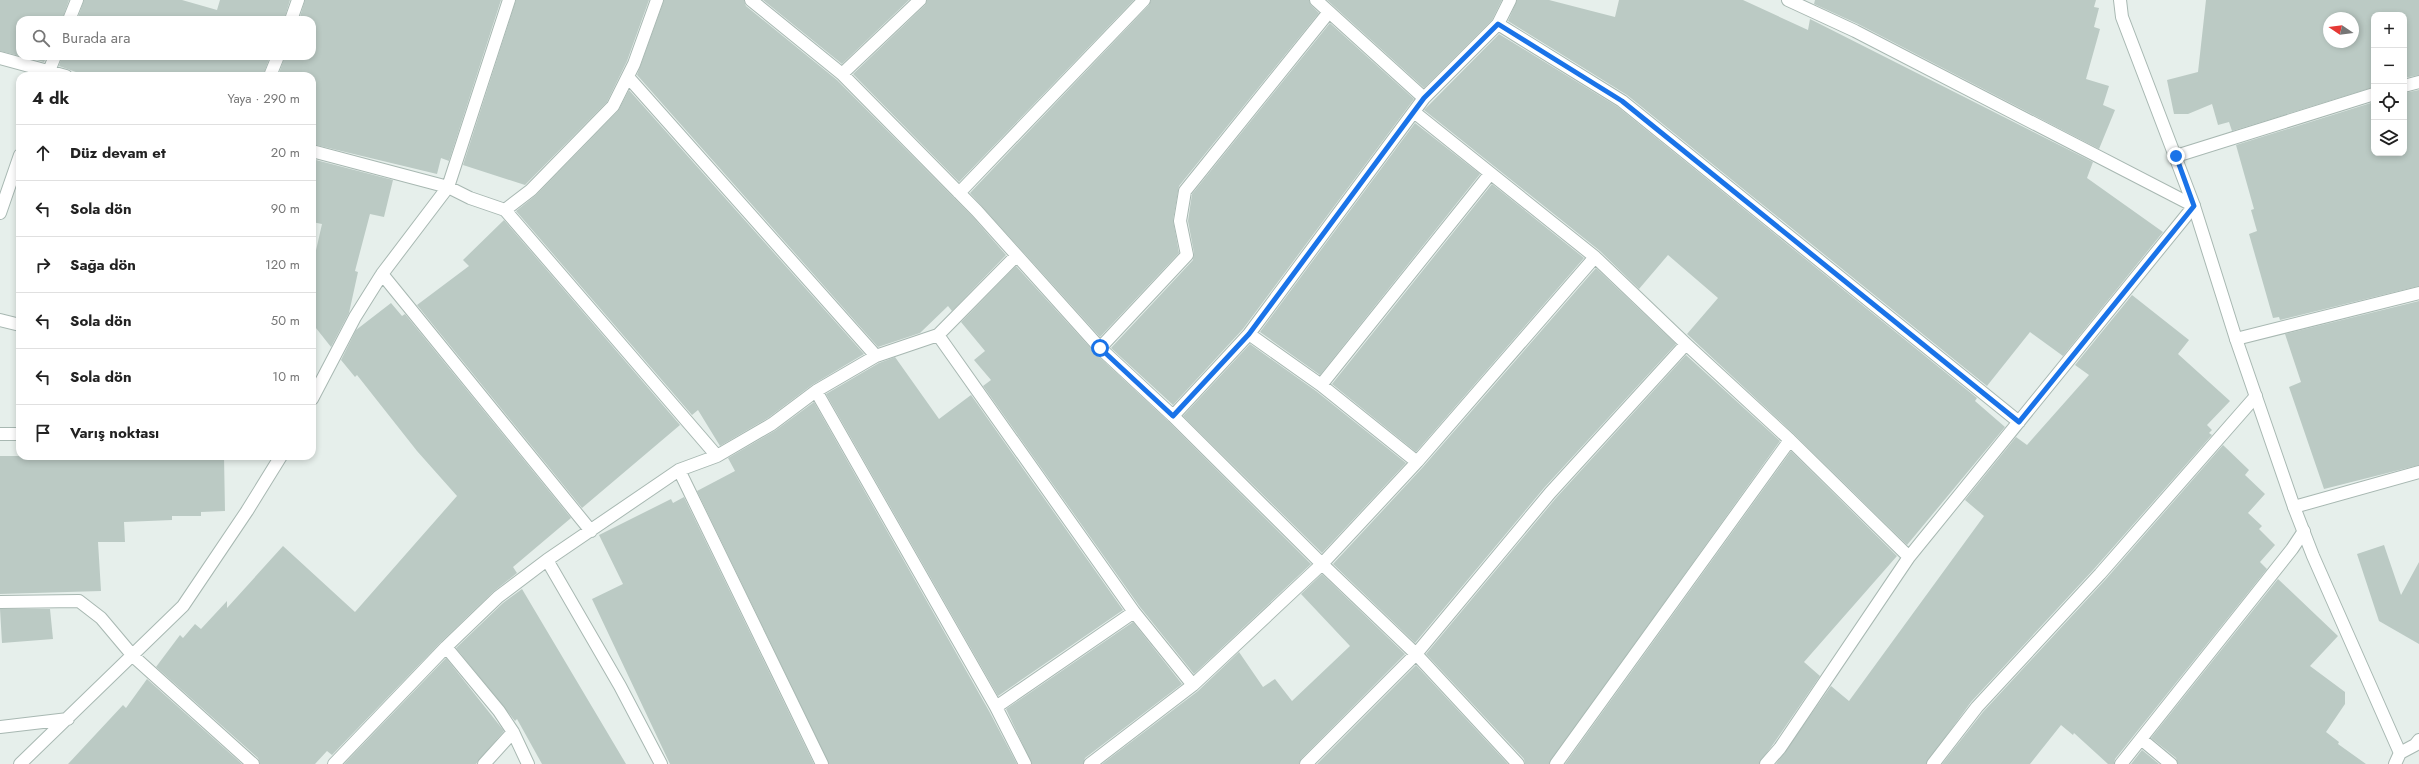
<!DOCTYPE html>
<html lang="tr">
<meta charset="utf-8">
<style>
:root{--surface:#fff;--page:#f2f2f2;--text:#222;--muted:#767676;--line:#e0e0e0}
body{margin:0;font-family:Jost,sans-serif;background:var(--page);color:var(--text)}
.controls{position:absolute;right:12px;top:12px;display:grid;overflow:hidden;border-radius:8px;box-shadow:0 2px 6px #0003}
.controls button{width:36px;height:36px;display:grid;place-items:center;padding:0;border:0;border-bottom:1px solid var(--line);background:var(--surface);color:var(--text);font:20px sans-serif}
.compass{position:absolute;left:2323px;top:12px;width:36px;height:36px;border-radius:50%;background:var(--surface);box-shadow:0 2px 6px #0003;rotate:283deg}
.stop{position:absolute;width:12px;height:12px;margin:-9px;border:3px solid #1a73e8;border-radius:50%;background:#fff}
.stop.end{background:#1a73e8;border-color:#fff;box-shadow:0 1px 4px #0008}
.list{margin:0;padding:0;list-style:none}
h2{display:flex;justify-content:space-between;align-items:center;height:52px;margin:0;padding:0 16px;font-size:17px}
h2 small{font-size:13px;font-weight:400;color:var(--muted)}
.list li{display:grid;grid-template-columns:26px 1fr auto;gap:12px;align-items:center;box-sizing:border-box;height:56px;padding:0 16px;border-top:1px solid var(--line)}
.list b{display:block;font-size:15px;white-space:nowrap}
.list em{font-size:13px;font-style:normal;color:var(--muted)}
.icon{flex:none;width:22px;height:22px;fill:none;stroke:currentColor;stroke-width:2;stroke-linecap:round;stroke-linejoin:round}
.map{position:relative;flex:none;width:2419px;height:764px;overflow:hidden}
.search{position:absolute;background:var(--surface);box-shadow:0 2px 6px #0003;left:16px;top:16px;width:300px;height:44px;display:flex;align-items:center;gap:10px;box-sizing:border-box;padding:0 14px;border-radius:12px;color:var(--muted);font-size:15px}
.panel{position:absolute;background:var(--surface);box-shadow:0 2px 6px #0003;left:16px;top:72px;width:300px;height:388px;border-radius:12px}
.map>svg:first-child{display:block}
.building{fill:#bbcac4;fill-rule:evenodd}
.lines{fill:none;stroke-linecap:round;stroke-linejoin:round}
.minor-casing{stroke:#a8b8b2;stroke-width:14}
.tertiary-casing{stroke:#a8b8b2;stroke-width:14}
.minor{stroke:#fff;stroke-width:12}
.tertiary{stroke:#fff;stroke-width:12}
.route{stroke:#1a73e8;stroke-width:5}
</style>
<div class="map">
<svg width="2419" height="764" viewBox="0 0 2419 764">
<rect width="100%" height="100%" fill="#e6efeb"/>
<path class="building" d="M0 0H69L62 20H20V56L0 51Z
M84 0H182L217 10 220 0H290L284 20H77Z
M305 0H501L449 161 441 158 437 174 312 144V76H278L285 56H312V20H299Z
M516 0H649L627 61 607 102 525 185 463 165Z
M664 0H744L746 6 837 80 972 216 1006 255 952 311 948 306 920 333 878 347 637 75Z
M763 0H909L842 64Z
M927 0H1134L959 182 853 74 925 5Z
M1151 0H1309L1311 5 1319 13 1179 186 1173 220 1179 253 1100 337 970 193 1149 5Z
M1327 0H1502L1492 20 1424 88Z
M1517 0H1549L1615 17 1619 0H1743L1808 30 1810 19 2093 162 2087 178 2163 232 2063 356 2030 332 1987 386 1627 95 1508 21Z
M1815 0H2096L2094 7 2099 8 2094 27 2100 29 2086 79 2109 86 2103 105 2115 110 2099 149 1858 24 1814 4Z
M2206 0H2419V75L2404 78V15H2374V87L2232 131 2229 122 2218 125 2212 104 2188 114H2174L2167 80 2198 72ZM2329 18H2353V42H2329Z
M1330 23 1414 99 1243 329 1173 405 1111 348 1193 260 1194 253 1188 221 1192 194Z
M1499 34 1618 107 1977 398 1975 401 2005 427 1907 545 1795 435 1687 334 1718 298 1668 255 1639 289 1600 251 1424 110Z
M21 56H47L44 62Z
M62 56H270L263 76H87L59 66Z
M629 90 864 354 812 385 768 418 720 446 698 410 692 415 516 211 536 195 618 111Z
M2419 90V286L2280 320 2279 317 2273 318 2249 234 2257 231 2251 210 2254 209 2236 145 2374 102V153H2404V93Z
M1415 123 1480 174 1320 375 1260 332Z
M312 159 393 180 384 217 370 214 355 271 358 272 349 313 331 347 312 323V268L322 224 312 222Z
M1492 184 1584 258 1416 452 1332 384Z
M504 220 680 425 582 508 417 305 469 266 463 260Z
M1016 266 1095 353 1168 421 1311 564 1194 674 1140 607 983 386 991 380 974 360 985 351 961 322Z
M1596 268 1676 344 1544 488 1415 643 1333 564 1423 467Z
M2132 295 2189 340 2178 354 2230 401 2207 425 2212 430 2209 433 2212 435 2094 569 1971 702 1926 764H1776L1831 686 1849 701 1984 516 1965 500 2016 437 2027 445 2089 375 2075 365Z
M2419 301V465L2324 489 2289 387 2301 382 2285 334Z
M391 303 402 316 405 314 571 518 513 567 517 573 493 592 441 642 332 755 327 751 315 764H260L258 758 156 667 180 635 183 638 195 624 201 629 227 601V608L283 546 355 612 457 496 417 451 357 375 355 377 341 360 356 330Z
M1250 344 1316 391 1406 463 1322 553 1183 416Z
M1686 355 1780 441 1549 764H1525L1524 759 1426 654 1556 498Z
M895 357 939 419 971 395 1123 610 998 696 826 394 879 363Z
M814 402 989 711 1017 764H829L697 491 735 471 728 458 776 430Z
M2223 445 2249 470 2245 475 2265 494 2248 513 2262 526 2259 529 2275 545 2260 562 2267 569 2115 759 2114 764H2108L2074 733 2073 735 2061 725 2030 764H1942L1983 712 2106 579Z
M1791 451 1897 556 1804 662 1820 676 1774 743 1759 764H1565Z
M0 456H224L225 511 201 512V516H172V520L124 522 125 542H98L101 591 0 594Z
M684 497 814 764H670L592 599 623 584 599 535 671 499 673 503Z
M2384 545 2401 595 2419 562V644L2379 621 2357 554Z
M1322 574 1405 654 1301 759 1299 764H1102L1198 691 1239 652 1263 687 1275 679 1292 701 1350 646 1301 594Z
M2278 579 2338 636 2310 666 2345 692V704L2326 732 2339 742 2338 744 2366 764H2178L2176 758 2151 738Z
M522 589 626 764H542L517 719 515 721 456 648 503 603Z
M0 609H50L53 639 2 643Z
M1133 622 1182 684 1085 758 1083 764H1032L1006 709Z
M446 658 504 731 476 764H344Z
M1416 665 1508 764H1317Z
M147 679 242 764H68L123 705 126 708Z
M2142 750 2159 764H2131Z"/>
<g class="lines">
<defs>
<path id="minor" d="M751 0 842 74 977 211 1100 348 1173 416 1322 564 1416 654 1518 764
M1316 0 1424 98
M69 20 77 0
M291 20 298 0
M1498 24 1622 101 2019 422
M0 58 66 76
M842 74 920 0
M47 76 55 56
M270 76 278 56
M628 77 876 356
M2404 86 2419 82
M1414 112 1595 257 1686 344 1790 440 1909 557
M312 151 448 187 470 198 505 210 717 456
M2176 156 2374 94
M959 193 1144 0
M505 210 531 190 613 106 634 64 657 0
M0 213 20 155
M382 274 591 531
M0 320 20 325
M1249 334 1321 385 1417 462
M938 335 1016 256
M2236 339 2419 293
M1100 348 1187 255 1180 221 1185 191 1329 12
M1321 385 1490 174
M816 391 996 707 1025 764
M312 399 355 317 382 274 448 187 509 0
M1173 416 1249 334 1424 98 1498 24 1510 0
M0 434H20
M679 470 822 764
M2294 507 2419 472
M547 560 620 686 661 764
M0 602 79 601 101 618 133 656 253 764
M446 647 499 711 513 732 528 764
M996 707 1134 612
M0 727 68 719
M2141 739 2171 764
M20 764 183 606 247 511 281 456
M334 764 446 647 498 597 547 560 679 470 717 456 772 424 816 391 876 356 938 335 1134 612 1193 685
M484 764 513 732
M1090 764 1193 685 1322 564 1417 462 1595 257
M1306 764 1416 654 1550 493 1686 344
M1556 764 1790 440
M1766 764 1780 748 1909 557 2194 206 1855 31 1788 0
M1933 764 1977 707 2100 574 2256 396
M2121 764 2292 549 2304 531"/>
<path id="tertiary" d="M2120 0 2122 17 2194 206 2236 339 2294 507 2313 556 2400 753
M2395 764 2400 753 2415 745 2419 740"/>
</defs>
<use href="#minor" class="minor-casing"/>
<use href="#tertiary" class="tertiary-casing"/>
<use href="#minor" class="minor"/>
<use href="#tertiary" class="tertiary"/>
</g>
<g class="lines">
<path class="route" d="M1100 348 1173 416 1249 334 1424 98 1498 24 1622 101 2019 422 2194 206 2176 156"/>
</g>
</svg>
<div class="controls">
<button>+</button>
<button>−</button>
<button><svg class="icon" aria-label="locate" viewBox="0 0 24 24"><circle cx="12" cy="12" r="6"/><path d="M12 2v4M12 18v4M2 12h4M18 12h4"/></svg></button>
<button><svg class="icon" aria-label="layers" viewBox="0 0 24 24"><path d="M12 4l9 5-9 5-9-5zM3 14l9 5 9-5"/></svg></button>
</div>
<svg class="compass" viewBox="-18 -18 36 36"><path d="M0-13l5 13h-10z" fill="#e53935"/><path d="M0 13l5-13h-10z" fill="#767676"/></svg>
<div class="stop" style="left:1100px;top:348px"></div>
<div class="stop end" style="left:2176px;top:156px"></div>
<div class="search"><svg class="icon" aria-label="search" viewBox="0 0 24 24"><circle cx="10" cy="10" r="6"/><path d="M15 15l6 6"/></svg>Burada ara</div>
<section class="panel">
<h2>4 dk<small>Yaya · 290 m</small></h2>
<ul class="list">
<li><svg class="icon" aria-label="ahead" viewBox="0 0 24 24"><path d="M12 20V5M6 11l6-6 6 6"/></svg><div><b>Düz devam et</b></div><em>20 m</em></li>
<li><svg class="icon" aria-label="left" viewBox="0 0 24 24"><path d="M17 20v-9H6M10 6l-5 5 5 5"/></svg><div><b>Sola dön</b></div><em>90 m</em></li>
<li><svg class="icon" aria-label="right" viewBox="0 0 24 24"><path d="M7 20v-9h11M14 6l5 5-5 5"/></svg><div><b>Sağa dön</b></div><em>120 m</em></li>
<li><svg class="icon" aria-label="left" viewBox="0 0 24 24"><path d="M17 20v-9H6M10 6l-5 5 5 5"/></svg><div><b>Sola dön</b></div><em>50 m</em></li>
<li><svg class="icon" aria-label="left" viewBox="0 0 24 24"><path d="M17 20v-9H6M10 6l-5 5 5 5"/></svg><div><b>Sola dön</b></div><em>10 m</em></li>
<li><svg class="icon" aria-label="arrive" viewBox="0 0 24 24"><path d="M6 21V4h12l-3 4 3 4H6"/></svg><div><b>Varış noktası</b></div></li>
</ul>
</section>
</div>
